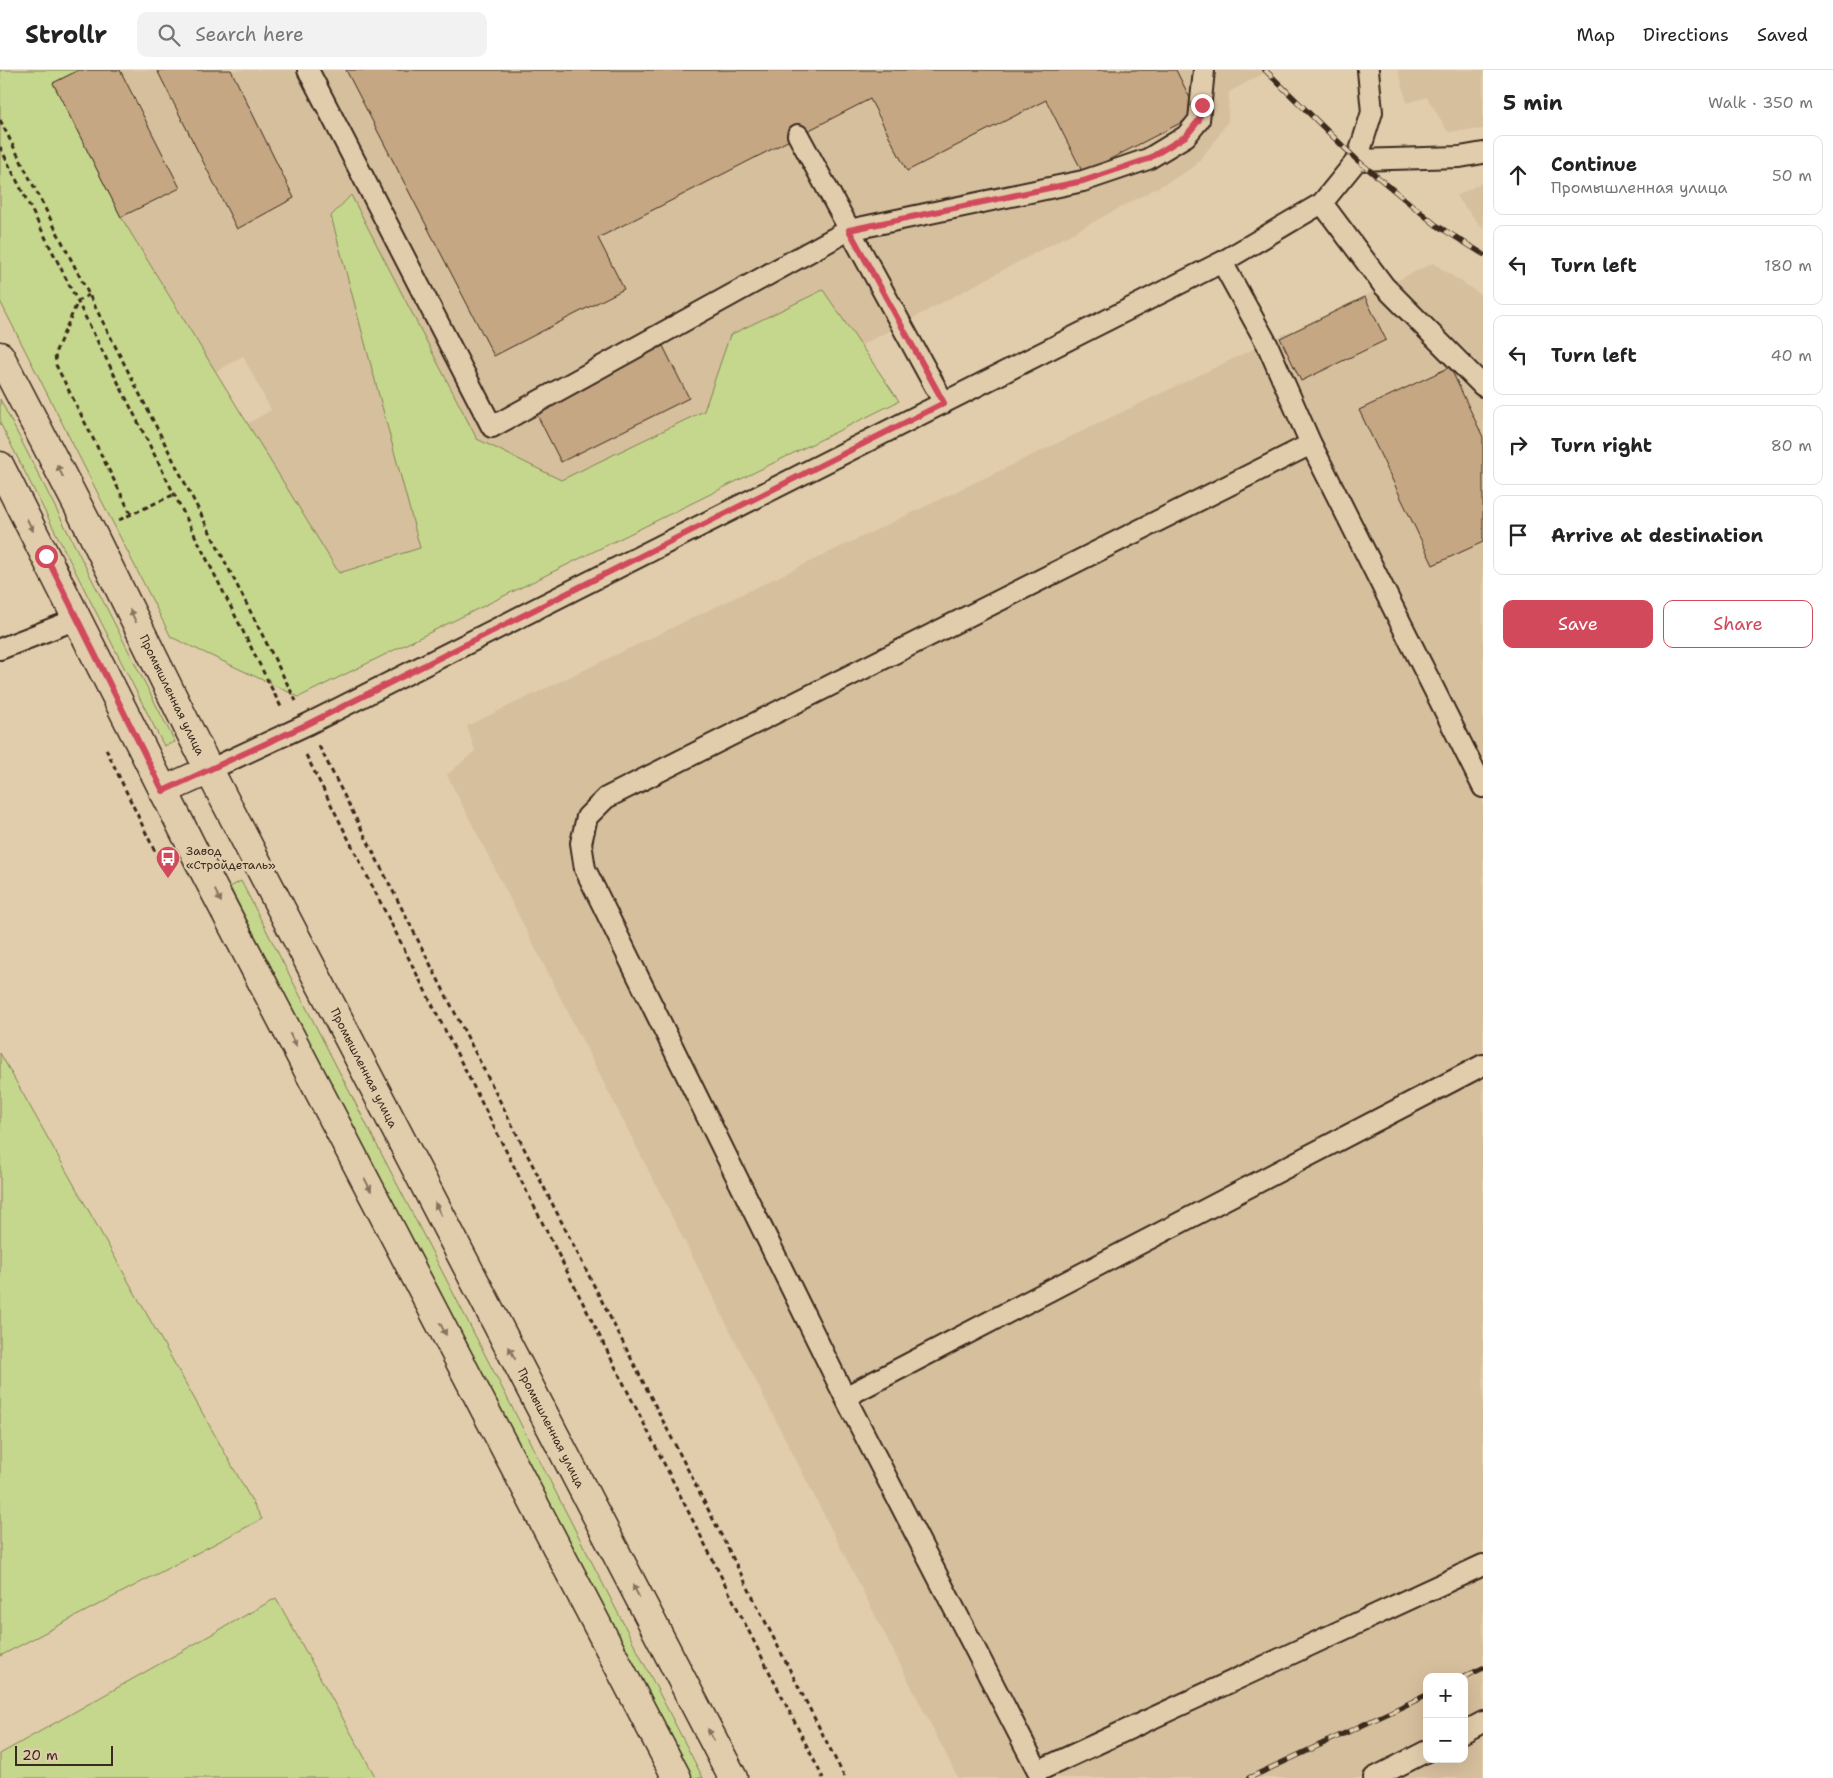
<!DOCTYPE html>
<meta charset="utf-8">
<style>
:root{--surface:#fff;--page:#f2f2f2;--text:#222;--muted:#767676;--line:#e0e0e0;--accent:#d1495b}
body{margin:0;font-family:"Shantell Sans",sans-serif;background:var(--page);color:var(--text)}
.controls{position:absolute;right:15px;bottom:15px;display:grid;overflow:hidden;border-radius:10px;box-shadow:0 5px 20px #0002}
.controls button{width:45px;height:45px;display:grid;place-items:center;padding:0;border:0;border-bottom:1px solid var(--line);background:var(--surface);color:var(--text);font:25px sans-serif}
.scale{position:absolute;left:15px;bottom:12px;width:98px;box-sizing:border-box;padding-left:5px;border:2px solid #3b2a1e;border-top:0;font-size:14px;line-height:18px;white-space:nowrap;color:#3b2a1e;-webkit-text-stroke:4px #e1cdac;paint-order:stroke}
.stop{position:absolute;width:15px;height:15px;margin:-11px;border:4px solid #d1495b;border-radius:50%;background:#fff}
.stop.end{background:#d1495b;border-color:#fff;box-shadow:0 1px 5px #0008}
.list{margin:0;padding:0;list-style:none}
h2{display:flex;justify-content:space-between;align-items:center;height:65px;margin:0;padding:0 20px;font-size:21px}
h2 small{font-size:16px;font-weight:400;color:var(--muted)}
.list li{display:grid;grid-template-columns:32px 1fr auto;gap:15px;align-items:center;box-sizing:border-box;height:80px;margin:0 10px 10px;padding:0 10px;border:1px solid var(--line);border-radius:10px}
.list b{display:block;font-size:19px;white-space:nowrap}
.list p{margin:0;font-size:16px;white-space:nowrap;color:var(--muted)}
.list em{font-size:16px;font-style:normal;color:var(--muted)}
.actions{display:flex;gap:10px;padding:15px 20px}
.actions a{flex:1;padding:11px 0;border:1px solid var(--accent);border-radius:10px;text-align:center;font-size:18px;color:var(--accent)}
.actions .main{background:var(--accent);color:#fff}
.icon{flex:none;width:28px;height:28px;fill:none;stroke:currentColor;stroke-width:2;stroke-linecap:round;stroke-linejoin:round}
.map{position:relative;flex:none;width:1483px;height:1708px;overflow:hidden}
header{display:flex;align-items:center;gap:30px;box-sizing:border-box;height:70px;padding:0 25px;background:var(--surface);border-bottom:1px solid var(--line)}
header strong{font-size:24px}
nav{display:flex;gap:28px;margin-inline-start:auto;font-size:18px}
.search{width:350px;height:45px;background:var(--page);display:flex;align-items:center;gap:12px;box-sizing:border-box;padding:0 18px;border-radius:10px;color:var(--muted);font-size:19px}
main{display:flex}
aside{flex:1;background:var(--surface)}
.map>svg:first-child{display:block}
.built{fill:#d6bf9d;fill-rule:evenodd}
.green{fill:#c5d78c;stroke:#808055}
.building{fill:#c6a783;stroke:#3b2a1e}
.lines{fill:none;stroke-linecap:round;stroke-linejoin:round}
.service-casing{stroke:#3b2a1e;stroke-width:24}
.primary-casing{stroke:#3b2a1e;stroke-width:31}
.path{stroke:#3b2a1e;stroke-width:3;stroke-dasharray:5 4;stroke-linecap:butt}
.service{stroke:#e1cdac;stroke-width:20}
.primary{stroke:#e1cdac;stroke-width:28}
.rail-casing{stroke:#3b2a1e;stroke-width:5.5}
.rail{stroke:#e1cdac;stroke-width:4;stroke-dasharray:11;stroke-linecap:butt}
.oneway{fill:#86735e}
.route{stroke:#d1495b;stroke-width:6}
.labels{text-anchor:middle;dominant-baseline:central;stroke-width:5;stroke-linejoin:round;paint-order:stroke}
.street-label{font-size:12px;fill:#3b2a1e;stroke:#e1cdac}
.poi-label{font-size:12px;fill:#3b2a1e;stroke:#e1cdac;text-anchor:start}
</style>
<header>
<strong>Strollr</strong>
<div class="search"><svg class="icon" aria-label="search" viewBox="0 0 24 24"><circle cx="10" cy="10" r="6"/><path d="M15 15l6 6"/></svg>Search here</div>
<nav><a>Map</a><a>Directions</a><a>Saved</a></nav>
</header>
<main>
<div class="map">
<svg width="1483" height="1708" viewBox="0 0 1483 1708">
<rect width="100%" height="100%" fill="#e1cdac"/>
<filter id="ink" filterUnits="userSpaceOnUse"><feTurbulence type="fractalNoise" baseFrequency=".02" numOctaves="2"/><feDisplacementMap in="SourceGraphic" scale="10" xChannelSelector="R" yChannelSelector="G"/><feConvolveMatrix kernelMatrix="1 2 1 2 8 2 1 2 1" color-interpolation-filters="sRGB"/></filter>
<g filter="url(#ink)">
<path class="built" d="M79 0H1270L1229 22 1228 51 1215 71 1194 97 1172 110 902 254 332 552 230 364 271 340 243 286 201 311 53 13Z
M1398 0H1483V59L1448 62 1427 27 1407 33Z
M1483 112V159L1456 126Z
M1433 193 1483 226V1708H958L447 705 475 681 467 656ZM1427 1607H1464V1689H1427Z"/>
<path class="green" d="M0 0H79L53 13 121 147 339 503 420 478 331 146 351 125 477 369 561 410 704 341 730 265 823 220 899 331 299 627 171 567 0 231Z
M0 329 175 672 164 676 0 353Z
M241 811 703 1708H689L230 817Z
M0 983 262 1449 0 1586Z
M276 1528 376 1708H0V1684Z"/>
<path class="building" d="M79 0H120L180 118 121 147 53 13Z
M157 0H231L294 128 237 159Z
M346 0H1176L1198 44 1083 103 1046 30 907 101 870 29 598 168 624 219 494 286Z
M1365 227 1386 270 1301 311 1280 268Z
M663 276 689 328 561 392 535 341Z
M1450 297 1483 367V472L1433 495 1359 340Z"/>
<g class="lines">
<defs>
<path id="service" d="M308 0 492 357 849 160 1083 111 1148 89 1186 66 1199 50 1204 0
M798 65 944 333
M1357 90 1460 87 1483 83
M1322 133 1384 216 1483 316
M1222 192 1267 274 1311 374 1483 717
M1311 374 606 728 587 747 581 773 585 799 845 1327 1038 1701 1483 1495
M0 579 77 549
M209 700 308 654 1222 192 1322 133 1357 90 1372 42 1368 0
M845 1327 1483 995
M1464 1662 1483 1652
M1374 1708 1427 1681"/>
<path id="primary" d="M0 286 92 463 209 700 733 1708
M0 396 200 793 677 1708
M163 721 209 700"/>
</defs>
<use href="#service" class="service-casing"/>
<use href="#primary" class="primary-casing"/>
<path class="path" d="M0 50 296 631
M0 77 281 637
M89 225 78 231 55 283 56 295 131 444
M119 450 175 424
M319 676 845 1708
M106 679 168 809
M306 685 823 1708"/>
<use href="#service" class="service"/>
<use href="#primary" class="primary"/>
<defs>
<path id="rail" d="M1265 0 1357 90 1436 155 1483 184
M1464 1607 1483 1598
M1249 1708 1427 1625"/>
</defs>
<use href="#rail" class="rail-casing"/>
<use href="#rail" class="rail"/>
</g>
<defs><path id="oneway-solid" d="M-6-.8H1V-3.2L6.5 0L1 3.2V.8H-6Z" transform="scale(1.25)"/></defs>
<g class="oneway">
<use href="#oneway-solid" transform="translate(60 401) rotate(-117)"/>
<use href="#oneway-solid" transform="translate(30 455) rotate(63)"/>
<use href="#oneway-solid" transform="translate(133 546) rotate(-116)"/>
<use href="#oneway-solid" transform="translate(218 826) rotate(63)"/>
<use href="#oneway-solid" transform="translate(293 970) rotate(63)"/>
<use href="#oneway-solid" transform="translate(368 1115) rotate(63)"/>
<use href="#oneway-solid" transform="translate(438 1139) rotate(-117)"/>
<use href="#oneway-solid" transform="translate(443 1259) rotate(63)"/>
<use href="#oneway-solid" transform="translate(512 1283) rotate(-117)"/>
<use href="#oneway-solid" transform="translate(636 1521) rotate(-117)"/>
<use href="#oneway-solid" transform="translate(711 1665) rotate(-117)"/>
</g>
</g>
<g class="lines" filter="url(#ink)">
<path class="route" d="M46 486 163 721 308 654 944 333 849 160 1083 111 1148 89 1186 66 1199 50 1202 35"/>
</g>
<defs>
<symbol id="bus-pin" viewBox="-11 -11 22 30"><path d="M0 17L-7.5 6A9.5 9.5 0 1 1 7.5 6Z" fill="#d1495b" stroke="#e1cdac"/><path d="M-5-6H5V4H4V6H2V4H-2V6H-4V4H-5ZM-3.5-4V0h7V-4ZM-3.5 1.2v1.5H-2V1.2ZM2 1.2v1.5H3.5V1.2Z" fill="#fff"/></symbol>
</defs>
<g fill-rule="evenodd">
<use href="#bus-pin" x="154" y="774" width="28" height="38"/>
</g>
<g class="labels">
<g class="street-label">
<text transform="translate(172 625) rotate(64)">Промышленная улица</text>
<text transform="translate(364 998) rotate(63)">Промышленная улица</text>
<text transform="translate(551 1358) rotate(63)">Промышленная улица</text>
</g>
<g class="poi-label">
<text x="186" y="781">Завод<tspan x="186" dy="14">«Стройдеталь»</tspan></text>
</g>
</g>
</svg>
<div class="controls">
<button>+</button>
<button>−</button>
</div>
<div class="scale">20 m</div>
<div class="stop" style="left:46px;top:486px"></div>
<div class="stop end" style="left:1202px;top:35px"></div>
</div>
<aside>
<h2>5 min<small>Walk · 350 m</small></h2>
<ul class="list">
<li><svg class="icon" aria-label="ahead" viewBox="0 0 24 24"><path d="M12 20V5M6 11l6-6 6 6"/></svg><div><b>Continue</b><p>Промышленная улица</p></div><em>50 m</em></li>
<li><svg class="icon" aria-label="left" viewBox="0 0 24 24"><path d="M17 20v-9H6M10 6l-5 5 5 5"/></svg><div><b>Turn left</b></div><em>180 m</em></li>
<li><svg class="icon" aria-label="left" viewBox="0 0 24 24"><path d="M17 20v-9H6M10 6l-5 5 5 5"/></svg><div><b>Turn left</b></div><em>40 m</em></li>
<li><svg class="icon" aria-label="right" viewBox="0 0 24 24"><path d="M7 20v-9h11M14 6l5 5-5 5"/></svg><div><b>Turn right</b></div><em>80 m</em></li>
<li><svg class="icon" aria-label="arrive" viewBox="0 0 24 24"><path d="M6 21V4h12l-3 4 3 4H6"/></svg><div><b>Arrive at destination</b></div></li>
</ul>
<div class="actions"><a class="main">Save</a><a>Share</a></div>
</aside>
</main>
